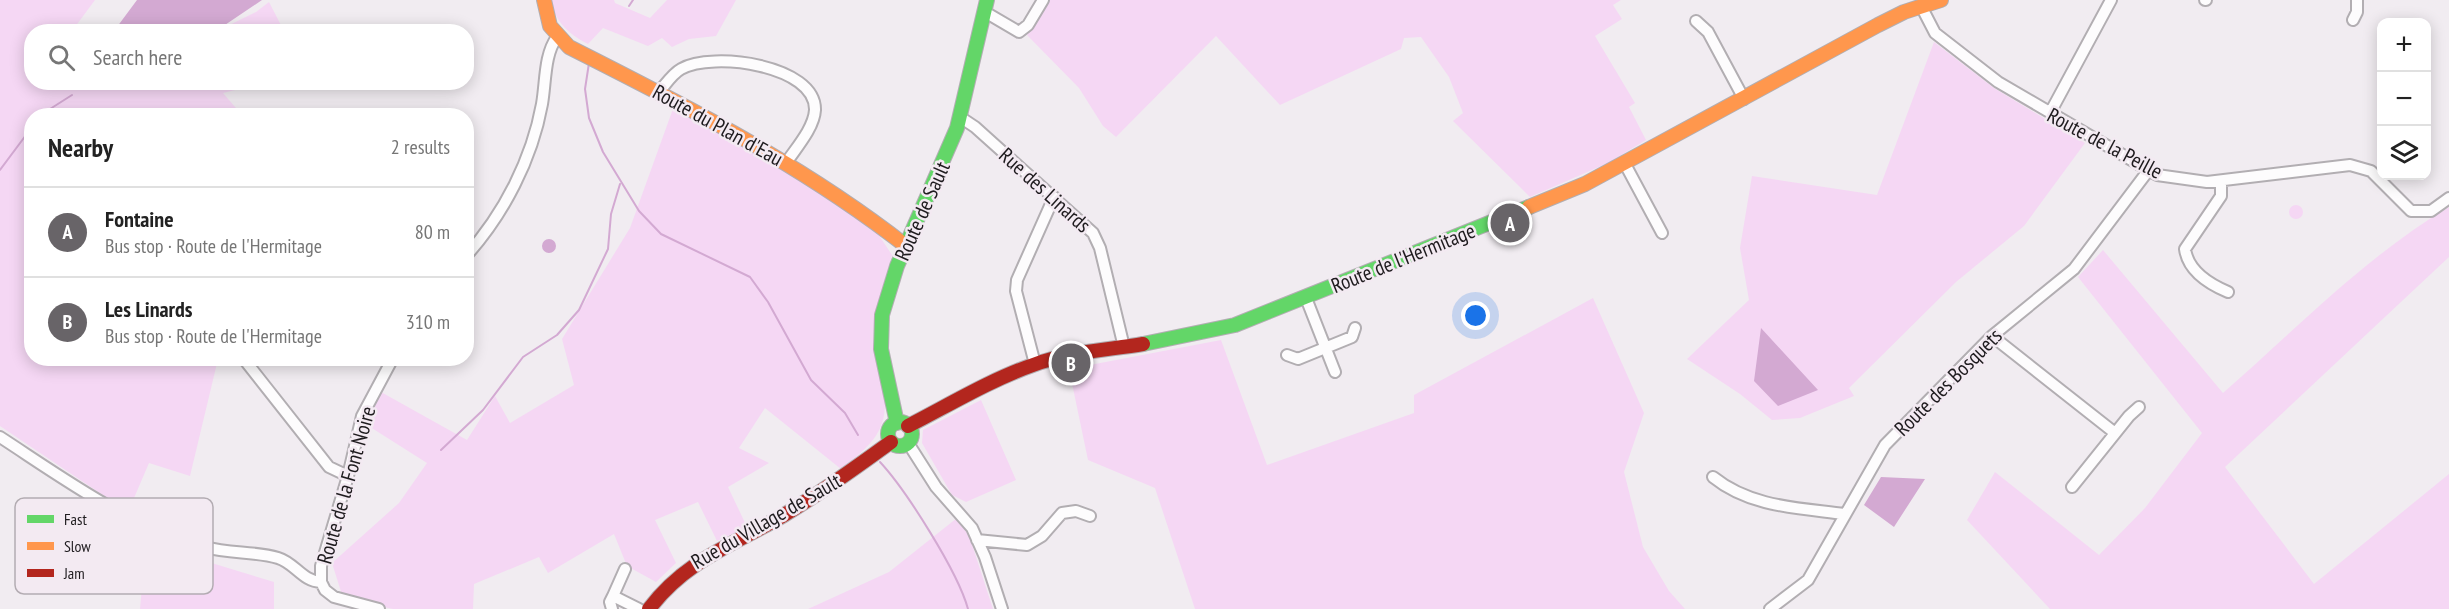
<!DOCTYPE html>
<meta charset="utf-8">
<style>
:root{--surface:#fff;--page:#f2f2f2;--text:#222;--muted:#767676;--line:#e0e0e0;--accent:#686468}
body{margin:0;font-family:"PT Sans Narrow",sans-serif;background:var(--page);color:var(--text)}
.controls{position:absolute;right:18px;top:18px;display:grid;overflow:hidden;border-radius:12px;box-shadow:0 3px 15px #0003}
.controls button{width:54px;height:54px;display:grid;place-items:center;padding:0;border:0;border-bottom:2px solid var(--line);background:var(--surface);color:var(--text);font:30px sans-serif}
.you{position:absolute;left:1476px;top:316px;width:21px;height:21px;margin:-15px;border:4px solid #fff;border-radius:50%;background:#1a73e8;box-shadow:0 0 0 9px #1a73e833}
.badge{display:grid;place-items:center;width:39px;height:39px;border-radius:50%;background:var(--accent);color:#fff;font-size:20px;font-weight:700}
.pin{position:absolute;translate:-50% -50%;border:3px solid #fff;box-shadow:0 2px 6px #0006}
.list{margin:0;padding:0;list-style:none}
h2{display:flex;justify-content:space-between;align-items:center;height:78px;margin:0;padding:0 24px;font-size:26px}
h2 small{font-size:20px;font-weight:400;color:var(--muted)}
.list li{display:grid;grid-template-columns:39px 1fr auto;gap:18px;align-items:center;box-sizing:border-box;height:90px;padding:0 24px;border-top:2px solid var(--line)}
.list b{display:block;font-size:22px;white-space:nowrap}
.list p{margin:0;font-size:20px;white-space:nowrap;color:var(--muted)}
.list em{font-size:20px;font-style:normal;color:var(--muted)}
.icon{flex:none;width:33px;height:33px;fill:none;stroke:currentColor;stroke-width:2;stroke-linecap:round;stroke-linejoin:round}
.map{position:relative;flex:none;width:2449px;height:609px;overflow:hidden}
.search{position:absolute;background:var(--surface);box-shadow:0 3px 15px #0003;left:24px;top:24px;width:450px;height:66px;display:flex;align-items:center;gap:15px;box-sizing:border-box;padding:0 21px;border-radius:24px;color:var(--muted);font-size:22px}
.panel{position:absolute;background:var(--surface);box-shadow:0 3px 15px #0003;left:24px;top:108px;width:450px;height:258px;border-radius:24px}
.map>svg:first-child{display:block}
.green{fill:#f5d7f4}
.water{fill:#d3a9d2}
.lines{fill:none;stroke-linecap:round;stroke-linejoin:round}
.stream{stroke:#d3a9d2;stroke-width:2}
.street-casing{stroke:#b2aeb2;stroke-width:14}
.fast-casing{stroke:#b2aeb2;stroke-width:16}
.slow-casing{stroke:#b2aeb2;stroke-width:16}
.jam-casing{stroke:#b2aeb2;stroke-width:16}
.street{stroke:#fdfcfd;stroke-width:10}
.fast{stroke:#63d668;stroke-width:14}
.slow{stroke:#ff974d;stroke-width:14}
.jam{stroke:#b3261e;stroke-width:14}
.labels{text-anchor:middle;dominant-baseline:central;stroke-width:5;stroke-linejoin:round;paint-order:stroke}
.street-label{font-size:21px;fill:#1e1b1e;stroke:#f3eaf2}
.key{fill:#f3eaf2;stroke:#b3acb2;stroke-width:1.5}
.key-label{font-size:16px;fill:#1e1b1e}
</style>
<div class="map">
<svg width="2449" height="609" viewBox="0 0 2449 609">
<rect width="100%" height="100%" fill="#f1ecf1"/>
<path class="green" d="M0 0H95L72 31 32 32V82L263 83 223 93 242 115 32 116V358L218 359 190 476 149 463 128 512 0 426Z
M550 0H614L615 3 650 18 667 0H736L716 36 689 39 672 47 662 38 648 46 603 28 588 44C567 33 557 23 550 0Z
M1049 0H1621L1613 5 1622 19 1595 36 1635 103 1629 107 1646 140 1608 163 1530 197 1453 121 1463 113 1449 77 1421 37 1404 38 1401 49 1280 105 1216 36 1116 137 1103 126 1079 88 1027 35Z
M269 2 284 31H217L256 12Z
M1934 42 1994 88 2085 143 2024 226 1956 282 1849 388 1854 396 1800 418 1772 420 1740 394 1687 359 1749 300 1740 248 1752 176 1877 195Z
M674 106 868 219 892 255C884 282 874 312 873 340 872 352 878 365 881 376 893 425 877 441 841 469L765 408 739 448 769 463 728 487 747 527 717 541 698 502 655 520 676 563 656 582 627 566 614 534 548 573 539 557 474 584 473 609H393L343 598 332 563 399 503 427 463 367 425 372 408 381 392 467 440 495 396 510 423 574 385 562 339 630 228Z
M2289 212a7 7 0 1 1 14 0a7 7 0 1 1-14 0Z
M2449 207V257L2225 467 2314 584 2449 474V609H2050L1967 520 1995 472 2099 555 2145 508 2202 433 2078 277 2103 250 2223 393C2296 329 2365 257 2449 207Z
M1593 298 1644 413 1624 472 1643 547 1669 591 1685 609H1195L1155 488 1088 460 1069 369 1221 340 1267 465 1414 413V395Z
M981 400 1016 480 966 502 952 495 922 443 923 430Z
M957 518 966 526 993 609H808L889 572Z
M147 531 205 561 274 582V609H140Z"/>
<path class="water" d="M137 0H262L216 31H114Z
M542 246a7 7 0 1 1 14 0a7 7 0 1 1-14 0Z
M1761 328 1818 390 1778 406 1754 381Z
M1881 477 1925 479 1894 527 1864 505Z"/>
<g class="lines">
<path class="stream" d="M629 6 633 0
M589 63 585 89 589 118 603 152 639 211 661 234 750 277 768 302 811 380 845 413 858 435
M39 116 72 95
M0 170 32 127
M441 450 483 410 523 357 557 335 579 310 608 249 611 214 620 184
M880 462C906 490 958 572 968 609"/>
<defs>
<path id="street" d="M2205 0H2206
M1921 6 1935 33 1998 82 2157 175 2207 182 2350 165 2371 171 2411 211H2431L2449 198
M985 12 1019 32 1028 25 1043 0
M2353 20 2357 12V0
M1696 21 1708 32 1744 99
M659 92C666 84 672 74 681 69 712 51 816 65 815 110 814 128 796 148 786 163
M2050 113 2111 0
M960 117 975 127 1093 233 1100 248 1124 347
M1625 164 1662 233
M2221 181V196L2185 249C2188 271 2209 284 2228 292
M466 256C504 214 532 159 542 104 546 81 544 55 557 37
M1306 298 1335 372
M1992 336 2115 433
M1287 355 1298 359 1352 337 1355 328
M243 358 329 467 348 476
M1035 364 1016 291 1017 280 1054 197
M0 437C66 480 128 526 205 547 229 554 255 551 278 558 295 563 302 581 321 582
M908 443 936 487 972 528 985 557 1002 609
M1713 477C1750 507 1798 508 1844 514
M2072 487 2129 416 2139 407
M977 540 1027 545 1042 536 1062 513 1076 511 1090 516
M625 569 613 596 639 609
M379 609 334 597 325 590 321 582V566L348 476 362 416 393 358
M612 609 610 602 613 596
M1770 609 1808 580 1885 445 1992 336 2074 269 2148 171"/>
<path id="fast" d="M1143 344 1235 325 1529 207
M888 434a12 12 0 1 1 24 0a12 12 0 1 1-24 0Z
M897 423 881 349 882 315 897 266 957 128 987 0"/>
<path id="slow" d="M544 0 550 26 569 47C688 107 801 164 906 246
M1529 207 1585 184 1878 25 1904 12 1941 0"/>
<path id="jam" d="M908 426C949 405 990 380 1033 365 1068 352 1107 350 1143 344
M649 609C686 560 733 545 784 515 821 493 856 467 891 442"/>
</defs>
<use href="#street" class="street-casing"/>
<use href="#fast" class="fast-casing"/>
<use href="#slow" class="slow-casing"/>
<use href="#jam" class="jam-casing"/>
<use href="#street" class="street"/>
<use href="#fast" class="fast"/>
<use href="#slow" class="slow"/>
<use href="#jam" class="jam"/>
</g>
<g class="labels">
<g class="street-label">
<text transform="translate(718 125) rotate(29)">Route du Plan d'Eau</text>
<text transform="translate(2105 143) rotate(28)">Route de la Peille</text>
<text transform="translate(1045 190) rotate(42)">Rue des Linards</text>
<text transform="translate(922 211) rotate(-66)">Route de Sault</text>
<text transform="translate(1403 258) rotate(-22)">Route de l'Hermitage</text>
<text transform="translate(1948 382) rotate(-45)">Route des Bosquets</text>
<text transform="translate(346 485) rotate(-74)">Route de la Font Noire</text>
<text transform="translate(766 521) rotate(-30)">Rue du Village de Sault</text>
</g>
</g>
<rect x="15" y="498" width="198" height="96" rx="9" class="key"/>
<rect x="27" y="515" width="27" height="8" fill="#63d668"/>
<rect x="27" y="542" width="27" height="8" fill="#ff974d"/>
<rect x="27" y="569" width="27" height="8" fill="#b3261e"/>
<g class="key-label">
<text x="64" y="525">Fast</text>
<text x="64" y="552">Slow</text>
<text x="64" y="579">Jam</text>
</g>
</svg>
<div class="controls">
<button>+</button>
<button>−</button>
<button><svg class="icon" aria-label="layers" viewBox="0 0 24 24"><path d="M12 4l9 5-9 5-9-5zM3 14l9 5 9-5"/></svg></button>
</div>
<div class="you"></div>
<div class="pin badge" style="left:1510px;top:223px">A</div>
<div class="pin badge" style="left:1071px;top:363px">B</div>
<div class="search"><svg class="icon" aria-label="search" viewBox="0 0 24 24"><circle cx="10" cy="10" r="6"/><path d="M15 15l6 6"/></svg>Search here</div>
<section class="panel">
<h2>Nearby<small>2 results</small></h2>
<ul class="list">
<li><span class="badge">A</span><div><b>Fontaine</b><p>Bus stop · Route de l'Hermitage</p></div><em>80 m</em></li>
<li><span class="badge">B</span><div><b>Les Linards</b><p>Bus stop · Route de l'Hermitage</p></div><em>310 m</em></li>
</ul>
</section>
</div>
